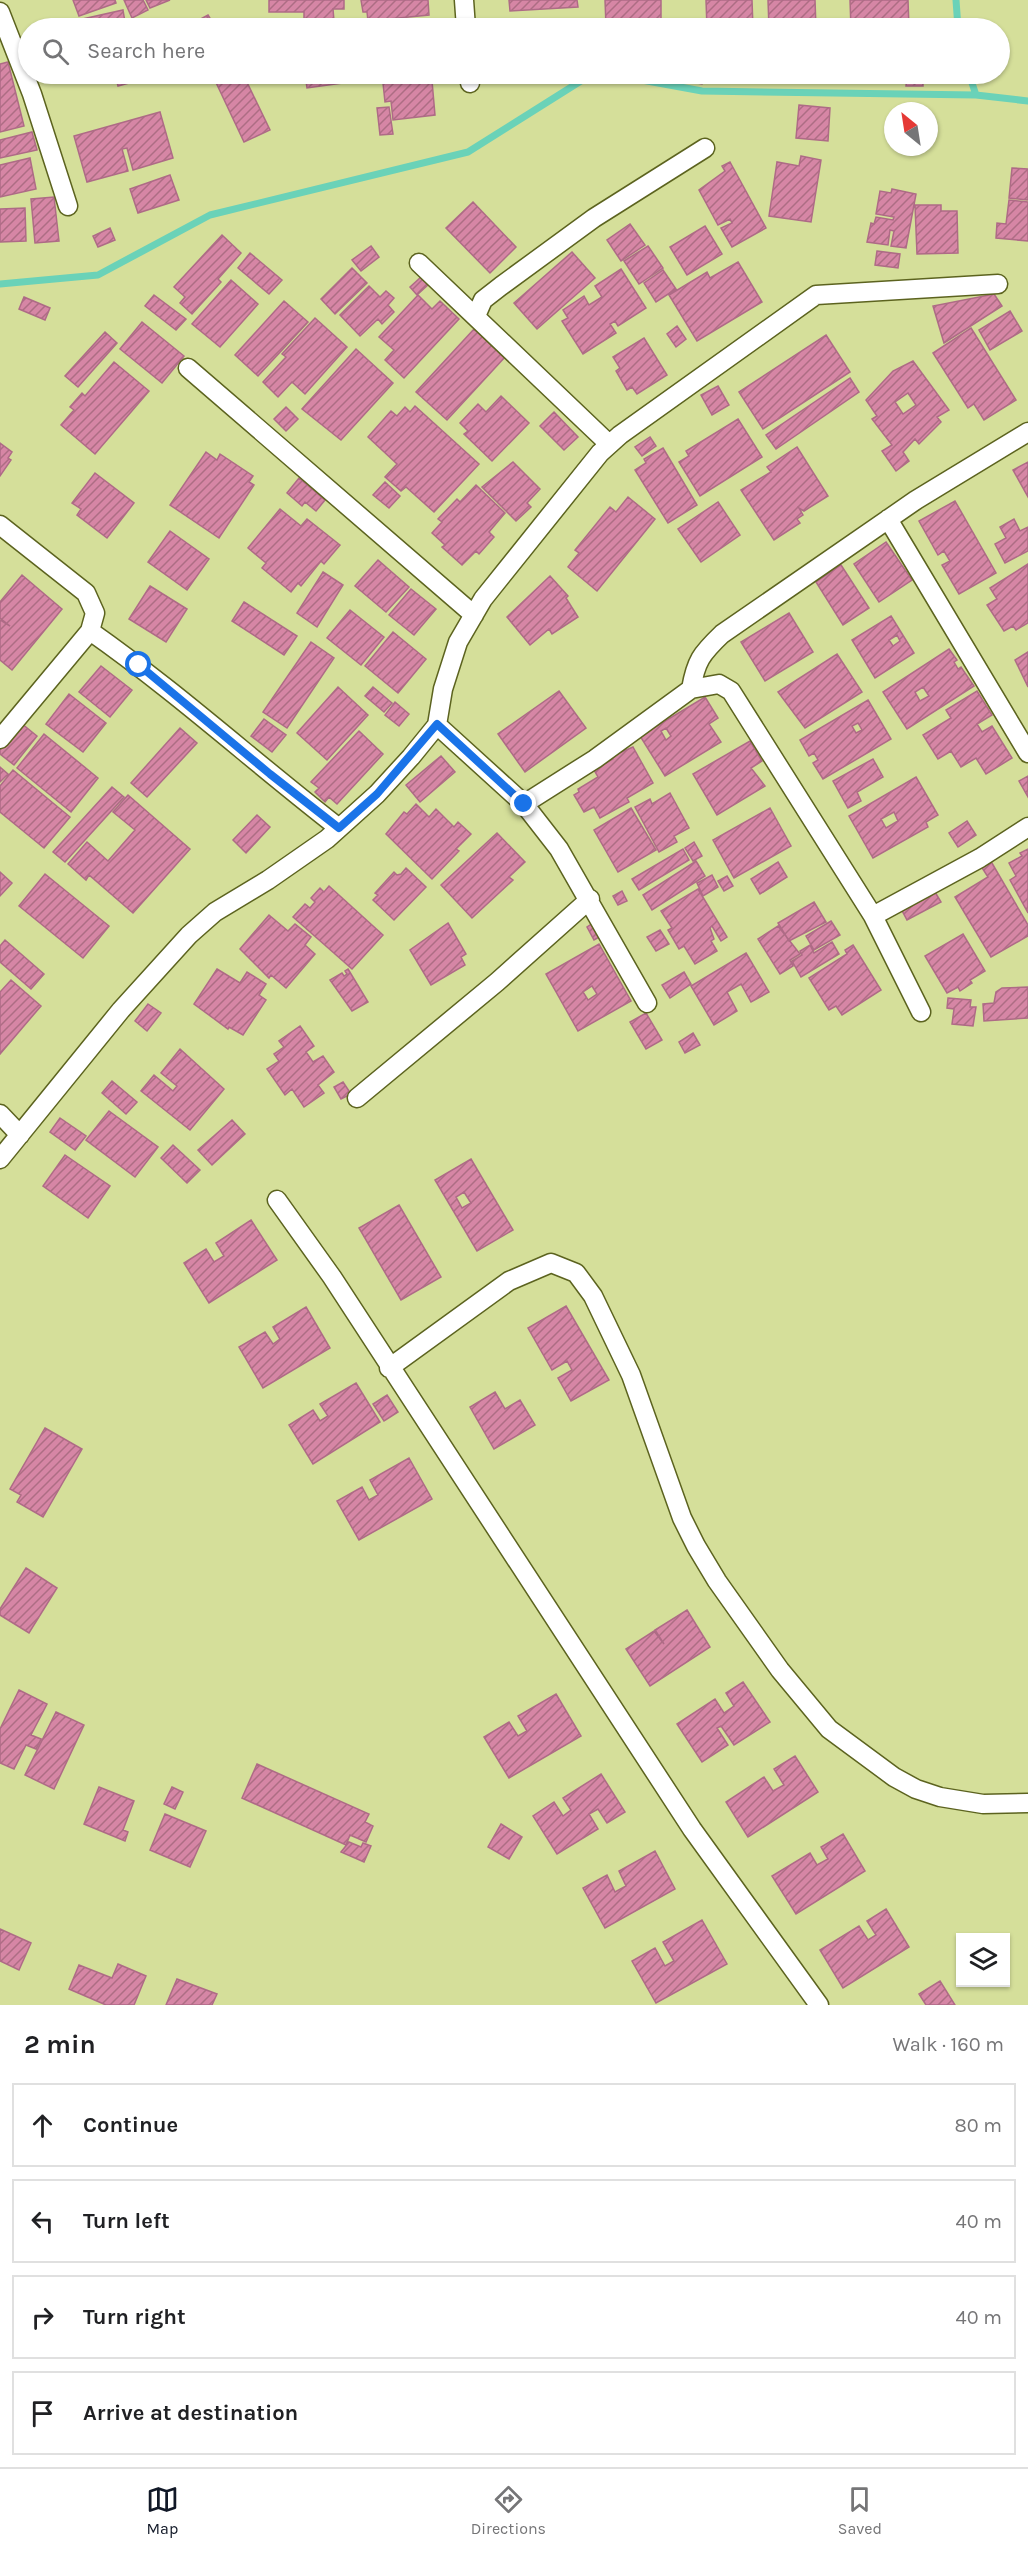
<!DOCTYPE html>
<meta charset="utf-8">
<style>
:root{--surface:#fff;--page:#f6f6f6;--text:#202124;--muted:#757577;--line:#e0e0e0;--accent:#111827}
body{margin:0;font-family:Karla,sans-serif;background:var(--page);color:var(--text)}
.controls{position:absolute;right:18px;bottom:18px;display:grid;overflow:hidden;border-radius:0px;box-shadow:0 2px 4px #0004}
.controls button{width:54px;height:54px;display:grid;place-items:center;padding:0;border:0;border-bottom:2px solid var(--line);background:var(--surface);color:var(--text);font:30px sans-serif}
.compass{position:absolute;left:884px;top:102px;width:54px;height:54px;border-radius:50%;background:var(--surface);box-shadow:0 2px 4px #0004;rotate:330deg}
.stop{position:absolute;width:18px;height:18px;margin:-14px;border:4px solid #1a73e8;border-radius:50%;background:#fff}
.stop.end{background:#1a73e8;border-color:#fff;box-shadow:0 2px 6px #0008}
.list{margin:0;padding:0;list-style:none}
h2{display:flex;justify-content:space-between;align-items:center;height:78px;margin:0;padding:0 24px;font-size:26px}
h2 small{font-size:20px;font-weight:400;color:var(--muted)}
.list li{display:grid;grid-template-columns:39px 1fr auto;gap:18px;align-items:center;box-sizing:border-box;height:84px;margin:0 12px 12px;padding:0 12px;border:2px solid var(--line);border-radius:0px}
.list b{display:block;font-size:22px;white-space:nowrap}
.list em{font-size:20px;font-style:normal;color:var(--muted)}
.icon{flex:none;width:33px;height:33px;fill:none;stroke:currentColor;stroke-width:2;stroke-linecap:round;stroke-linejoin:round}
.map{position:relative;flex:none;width:1028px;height:2005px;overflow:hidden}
.search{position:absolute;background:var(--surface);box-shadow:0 2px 4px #0004;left:18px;right:18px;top:18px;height:66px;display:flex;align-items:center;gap:15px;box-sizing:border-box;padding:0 21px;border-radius:33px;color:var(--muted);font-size:22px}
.sheet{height:462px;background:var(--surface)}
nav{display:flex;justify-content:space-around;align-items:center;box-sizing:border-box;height:84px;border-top:2px solid var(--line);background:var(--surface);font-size:16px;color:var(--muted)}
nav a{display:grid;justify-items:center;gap:3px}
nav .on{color:var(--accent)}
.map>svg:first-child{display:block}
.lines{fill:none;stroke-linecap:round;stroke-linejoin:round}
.stream{stroke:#6ad2b8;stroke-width:7}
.building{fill:url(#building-hatch);stroke:#ae6b86;stroke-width:1.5;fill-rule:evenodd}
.street-casing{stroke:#5c631f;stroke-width:21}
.street{stroke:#fff;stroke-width:18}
.route{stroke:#1a73e8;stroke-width:8}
</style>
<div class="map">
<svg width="1028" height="2005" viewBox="0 0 1028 2005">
<defs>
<pattern id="building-hatch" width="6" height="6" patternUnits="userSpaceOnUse" patternTransform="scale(1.5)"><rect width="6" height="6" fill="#d686a5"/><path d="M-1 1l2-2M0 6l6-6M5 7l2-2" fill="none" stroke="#ad6d84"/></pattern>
</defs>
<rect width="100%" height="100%" fill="#d5df9a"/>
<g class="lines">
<path class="stream" d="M956 0 958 28
M609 74 702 91 976 95 1028 101
M969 74 976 95
M0 284 98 275 210 215 468 152 592 74"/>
</g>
<path class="building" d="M73 0H115L116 3 79 16Z
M124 0H143L148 10 132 18Z
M146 0H170L150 8Z
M269 0H344V9H333L334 21H304V12H269Z
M361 0H428L429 15 368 21 367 12H363Z
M509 0H577L578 7 510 11Z
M605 0H661V23L606 26Z
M706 0H752L753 28H707Z
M768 0H815L816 28H769Z
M850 0H908L909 28H851Z
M123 10 126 28H52L51 26Z
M208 15 216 28H184Z
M531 26V28H502V27Z
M8 62 24 126 0 132V64Z
M115 74H138L140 80 118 86Z
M212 74H243L270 130 244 142Z
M305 74H364V80L307 88Z
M382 74H427L428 82 432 81 435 115 393 120 391 101 385 102Z
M500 74H541V78L500 80Z
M681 74H704L702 84 679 80Z
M712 74H730L731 79 712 80Z
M866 74H883V77H865Z
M907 74H923V86H906Z
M799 105 830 108 828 141 796 138Z
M389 107 393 134 380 135 377 108Z
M160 112 173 158 133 170 127 148 122 149 128 171 87 182 74 136Z
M32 132 37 150 0 158V140Z
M801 156 821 160 811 222 769 216 777 162 799 166Z
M30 158 36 189 0 197V165Z
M730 162 766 228 732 247 721 228 732 223 730 219 718 225 699 190 725 171 722 166Z
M1012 168 1028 169V200L1009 198Z
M170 175 179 200 138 213 130 189Z
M892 189 916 194 906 248 891 246 894 231 890 230 888 245 867 242 871 223 874 224 876 217 893 220 894 217 876 214 880 191 891 193Z
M54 197 59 241 35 243 31 199Z
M1009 200 1028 202V241L996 238 997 223 1006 224Z
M473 202 516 247 490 273 446 228Z
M915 205H941V211H957L958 253 917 254Z
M25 208 26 241 0 242V209Z
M630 224 645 245 621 261 607 240Z
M705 226 722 254 687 275 670 247Z
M110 228 115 240 98 247 93 236Z
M222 235 241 253 218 279 221 282 192 314 180 303 185 297 174 287Z
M371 246 379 257 361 271 352 260Z
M648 246 663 268 639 284 624 261Z
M877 251 900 254 898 268 875 265Z
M572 252 595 278 537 329 514 303Z
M250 253 282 280 269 294 238 268Z
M738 262 762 302 697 341 669 295 707 272 710 278Z
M352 268 367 283 335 314 321 299Z
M621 269 646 308 618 326 615 321 610 324 616 333 583 354 562 321 568 318 563 310 584 296 589 305 602 297 595 286Z
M663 270 676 289 656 302 644 283Z
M422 276 429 284 417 295 410 287Z
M231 280 258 304 220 347 192 324Z
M369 286 380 297 386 291 394 298 388 305 394 312 382 324 378 319 360 336 340 315Z
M994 294 1002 306 944 343 933 306Z
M154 295 186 319 176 330 145 306Z
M418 295 432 309 440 301 459 319 404 378 385 360 394 350 379 337Z
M24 297 50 308 45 320 19 309Z
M284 301 308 322 258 376 235 355Z
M1010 311 1022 331 990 350 979 330Z
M315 318 347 347 305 394 292 382 278 397 263 382 286 357 282 354Z
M142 322 184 356 162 383 120 349Z
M677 326 686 339 676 347 667 334Z
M971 328 1016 400 984 420 974 404 968 408 933 353Z
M474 329 505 357 447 420 416 392Z
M105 332 117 343 78 387 65 376Z
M826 335 850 372 763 429 739 392Z
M644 338 667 375 637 394 632 387 627 390 616 371 620 368 613 357Z
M356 349 393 383 341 440 302 409Z
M913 361 949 410 937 417 941 422 919 444 915 439 903 452 909 461 896 471 882 451 892 445 872 419 877 416 866 400 893 371ZM908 393 916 405 903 414 895 402Z
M114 362 149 391 95 454 61 425 74 410 70 407 82 393 85 396Z
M850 378 859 392 776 449 766 435Z
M718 386 729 405 712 415 701 395Z
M501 396 529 423 492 461 464 434 468 431 460 423 478 404 486 412Z
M415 406 479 464 434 512 406 487 401 491 385 477 397 464 368 437 391 411 397 416 405 407 410 412Z
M286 407 298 419 286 431 274 419Z
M554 412 578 437 564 450 540 426Z
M738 419 762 457 700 496 679 462 689 456 686 451Z
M650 437 656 446 642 456 635 447Z
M0 443 12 452 8 458 11 460 0 476Z
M797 447 828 496 804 511 799 508 803 515 797 519 800 523 774 540 741 490 771 472 767 467Z
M663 448 697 505 668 523 635 470 646 463 644 459Z
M206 452 217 460 220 454 253 476 249 482 254 485 219 538 170 505Z
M513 462 540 489 527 503 531 507 516 521 482 487Z
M1028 462V497L1013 470Z
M95 473 134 503 107 538 77 515 81 509 72 503Z
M299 478 325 500 316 511 305 502 302 506 287 493Z
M385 482 400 496 389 508 373 495Z
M476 485 505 513 489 532 494 537 479 554 476 551 462 565 442 547 445 545 432 533 442 522 438 519 457 499 460 502Z
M628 497 655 519 597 591 568 567 579 553 575 550 610 507 616 512Z
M955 501 996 573 959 594 942 565 950 561 944 551 938 555 919 521Z
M718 502 740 535 701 562 678 529Z
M280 509 301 526 307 519 340 545 324 564 321 561 301 586 298 583 291 592 262 568 266 563 248 548Z
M1014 519 1020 531 1028 527V551L1005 563 995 544 1006 538 1000 527Z
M170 531 209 559 187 590 148 562Z
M886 542 912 580 879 602 854 564Z
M378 560 409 587 386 612 355 586Z
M1028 564V623L1016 630 1013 626 1004 631 987 605 997 599 990 588Z
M841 565 869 608 843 625 816 582Z
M323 572 343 585 317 627 297 613Z
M22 575 62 609 12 670 0 660V620L10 626 0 618V602Z
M550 576 568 596 566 598 578 617 552 634 549 629 530 645 507 617Z
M150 586 187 609 166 642 129 619Z
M411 589 436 609 414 635 389 615Z
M244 602 297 636 284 655 232 621Z
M350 610 384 637 361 665 327 638Z
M789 613 813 652 765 681 741 642Z
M891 616 914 653 875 678 852 640ZM897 635 900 641 893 646 889 640Z
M393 632 426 659 398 693 365 666Z
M311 642 334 658 287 728 263 712Z
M949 649 957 660 954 662 958 669 961 667 974 686 907 729 883 692ZM923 687 929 696 920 701 915 692Z
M1028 652V687L1015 660Z
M837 654 862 692 805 728 778 692Z
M101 666 132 690 110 717 79 692Z
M338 687 368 715 327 760 297 733Z
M373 687 392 703 384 712 365 696Z
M559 691 586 728 525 772 498 734Z
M977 691 992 715 977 724 982 732 992 726 1012 758 986 774 976 758 961 767 951 751 938 759 923 735 951 718 946 710Z
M69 694 106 723 83 752 46 724Z
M705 697 718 718 709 724 721 742 665 776 640 736ZM666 728 671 736 666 740 661 731Z
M868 700 891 739 823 779 813 763 818 760 814 753 809 756 800 740ZM858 723 862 730 856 733 852 726Z
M395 702 409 714 399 726 385 715Z
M264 719 286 735 272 752 251 736Z
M21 723 37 736 14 765 0 754V748Z
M180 728 197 743 147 797 131 783Z
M359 731 383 754 337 804 329 797 325 802 315 792 319 788 311 782Z
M44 734 98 778 71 812 17 768Z
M750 741 762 761 751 768 765 786 717 815 693 774Z
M633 747 653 783 627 798 629 802 600 818 594 807 584 812 574 795 579 792 578 789 598 777 594 770 613 759 612 756Z
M441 756 455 772 420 802 406 785Z
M873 759 883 777 857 792 861 801 848 808 833 781Z
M0 767 8 774 0 782Z
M13 770 70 817 44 848 0 812V786Z
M1028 776V797L1019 781Z
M916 777 938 815 926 822 928 827 873 858 849 816ZM894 812 898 821 886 828 881 819Z
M112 787 124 797 65 862 53 852Z
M670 793 689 828 674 836 677 842 659 852 635 807 650 799 652 804Z
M128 795 190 849 133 913 89 875 86 880 68 864 87 842 108 861 135 830 113 812Z
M416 804 429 817 436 809 454 827 458 822 471 834 456 849 459 851 432 879 386 834 404 812 407 814Z
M631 808 656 850 618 872 594 830Z
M770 808 791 846 734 878 713 840Z
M257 815 270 827 246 853 233 840Z
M967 821 976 835 958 847 949 833Z
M497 833 525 862 509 877 513 880 472 918 441 885Z
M694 842 702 856 693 861 685 848Z
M683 849 689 860 639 890 632 879Z
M1028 849V913L1010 880 1016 876 1009 863 1022 856 1020 853Z
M989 858 1028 925V936L991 957 955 897 988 877 979 863Z
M696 861 705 876 652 910 643 895Z
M778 862 787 877 760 894 751 879Z
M406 868 426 887 394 920 373 900 378 895 375 893 394 872 397 875 401 874Z
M0 872 12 883 0 896Z
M45 874 109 926 83 958 19 906Z
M712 875 718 887 703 896 697 883Z
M727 876 733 886 724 891 718 881Z
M329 886 383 935 352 969 293 917 305 904 310 908 315 902 311 898 320 888 324 892Z
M932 887 941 902 907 920 899 905Z
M698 889 727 937 721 941 712 926 710 928 714 939 711 941 717 951 695 964 684 946 679 949 668 930 672 928 661 911Z
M622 891 627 901 618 905 613 896Z
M814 902 826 922 789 941 778 923Z
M269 915 288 931 295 924 311 937 305 945 315 954 286 988 271 975 269 978 240 949Z
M596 921 603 935 594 940 587 927Z
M831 921 840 935 814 950 806 936Z
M448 923 466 954 461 957 465 965 431 985 410 950Z
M778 926 800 954 790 960 793 966 780 974 758 939Z
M660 930 669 944 656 951 647 937Z
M963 934 985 971 970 980 972 983 960 991 958 987 947 993 925 956Z
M5 940 44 974 31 989 0 962V946Z
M832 942 839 954 801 977 792 961 802 955 800 951 810 945 814 953Z
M599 944 631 1001 578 1031 546 974ZM592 986 597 994 588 1000 583 992Z
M853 945 881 990 842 1015 836 1006 829 1010 809 978 847 954 845 950Z
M746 953 769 992 751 1002 741 984 727 992 737 1011 714 1025 691 986Z
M217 969 240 983 247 972 266 984 259 995 266 1000 243 1035 229 1027 228 1029 194 1004Z
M348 969 368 1002 352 1011 330 980 342 973 344 976 347 974 345 971Z
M684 972 691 984 670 998 662 985Z
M11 980 41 1006 0 1054V992Z
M1028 987V1018L984 1021 983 1004 994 1003 996 992 1002 988Z
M948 998 971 1000 970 1007H976L973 1026 952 1024 954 1009 947 1008Z
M148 1004 161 1013 147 1031 135 1021Z
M646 1013 662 1040 646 1049 630 1022Z
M300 1026 314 1046 306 1052 313 1062 323 1056 334 1072 318 1085 324 1093 304 1107 292 1089 285 1095 267 1069 279 1061 274 1054 284 1047 279 1041Z
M693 1033 700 1045 685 1053 679 1042Z
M180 1049 224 1089 190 1130 141 1091 154 1075 173 1091 177 1086 161 1073Z
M112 1081 137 1102 126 1114 102 1093Z
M343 1082 351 1094 341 1099 334 1087Z
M109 1111 158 1147 135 1177 86 1140Z
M60 1118 86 1136 75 1150 50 1132Z
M232 1120 245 1134 212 1165 198 1150Z
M173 1145 200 1170 187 1183 161 1158Z
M65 1155 110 1186 88 1218 43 1186Z
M471 1159 513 1230 477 1251 435 1180ZM464 1192 471 1203 462 1208 456 1197Z
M399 1205 441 1277 401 1300 359 1228Z
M251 1220 277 1260 209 1303 184 1263 206 1249 214 1262 224 1256 216 1243Z
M566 1306 609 1380 571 1401 558 1378 572 1370 567 1361 552 1370 528 1328Z
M306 1307 330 1348 263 1388 239 1347 265 1332 273 1344 280 1339 273 1327Z
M356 1383 380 1422 313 1464 289 1425 313 1410 320 1421 328 1416 320 1404Z
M495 1392 505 1409 520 1400 535 1425 494 1449 470 1407Z
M387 1395 398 1412 384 1421 373 1404Z
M45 1428 82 1449 43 1517 17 1502 21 1495 10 1489Z
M409 1458 432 1499 359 1540 337 1501 362 1487 369 1500 378 1495 370 1480Z
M26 1568 57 1588 29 1633 0 1615V1609Z
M687 1610 710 1647 650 1686 626 1649 654 1631 664 1644 655 1630Z
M743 1682 770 1722 734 1745 721 1726 717 1728 728 1745 702 1762 677 1724 715 1699 724 1713 734 1706 726 1693Z
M19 1690 47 1704 31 1735 41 1739 36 1749 26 1745 14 1769 0 1763V1729Z
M556 1694 581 1736 509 1778 484 1737 509 1722 518 1736 527 1731 518 1716Z
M56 1712 84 1725 54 1789 25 1775Z
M795 1756 818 1792 748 1837 726 1802 764 1777 773 1791 784 1785 774 1769Z
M257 1764 369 1814 365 1822 373 1826 366 1842 350 1835 346 1845 242 1798Z
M601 1774 625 1812 607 1823 598 1809 589 1814 598 1829 557 1854 533 1816 554 1802 563 1816 571 1810 563 1798Z
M99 1787 134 1801 123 1830 128 1832 125 1841 84 1824Z
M172 1787 183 1792 175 1809 164 1804Z
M165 1814 206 1831 190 1867 150 1850Z
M501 1824 522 1837 509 1859 488 1847Z
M843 1834 865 1871 796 1914 772 1876 810 1853 817 1865 828 1859 821 1847Z
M349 1842 361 1847 363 1843 371 1846 364 1862 341 1852Z
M655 1851 675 1889 605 1928 583 1888 607 1875 615 1892 626 1886 619 1871Z
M886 1909 909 1947 843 1988 820 1950 859 1926 868 1940 876 1935 867 1921Z
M702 1920 727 1964 656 2003 632 1961 655 1948 665 1966 674 1961 663 1942Z
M0 1929 31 1943 19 1970 0 1961Z
M118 1964 146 1976 134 2005H106L69 1989 79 1965 112 1978Z
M177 1979 217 1994 212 2005H166Z
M940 1981 955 2005H926L919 1994Z"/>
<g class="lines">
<defs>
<path id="street" d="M464 0 466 28
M0 12 32 94 68 206
M469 74 470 83
M419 263 609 444
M476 316 483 300 501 286 594 218 705 148
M188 368 474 615
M888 519 1028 753
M0 525 86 593 95 613 90 631 0 739
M90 631C177 692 255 763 339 828
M691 689C696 661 701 654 722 634L916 500 1028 432
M437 725 524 804 559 849 647 1003
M524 804 595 759 691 689 719 684 731 691 873 916 921 1012
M873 916 980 858 1028 827
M357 1098 497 982 590 899
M0 1114 20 1135
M0 1159 121 1010 189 935 215 912 268 880 327 839 377 794 411 757 437 725 443 689 458 642 483 599 600 453 620 435 816 295 998 284
M277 1200 332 1277 692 1829 819 2005
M389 1368 509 1281 551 1263 576 1273 593 1296 631 1375 682 1518 696 1546 717 1581 780 1670 829 1729 894 1777 916 1789 940 1797 983 1804 1028 1803"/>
</defs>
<use href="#street" class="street-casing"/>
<use href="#street" class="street"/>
</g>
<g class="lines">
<path class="route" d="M139 665 270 774 339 828 377 794 437 724 524 804"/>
</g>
</svg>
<div class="controls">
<button><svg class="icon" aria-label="layers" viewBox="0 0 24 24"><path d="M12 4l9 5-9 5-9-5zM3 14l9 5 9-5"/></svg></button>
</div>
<svg class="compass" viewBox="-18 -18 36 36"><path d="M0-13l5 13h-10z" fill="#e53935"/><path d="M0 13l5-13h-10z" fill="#757577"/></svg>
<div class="stop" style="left:139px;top:665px"></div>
<div class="stop end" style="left:524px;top:804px"></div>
<div class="search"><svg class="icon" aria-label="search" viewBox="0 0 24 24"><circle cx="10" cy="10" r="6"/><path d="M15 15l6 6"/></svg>Search here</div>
</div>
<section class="sheet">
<h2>2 min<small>Walk · 160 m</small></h2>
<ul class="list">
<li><svg class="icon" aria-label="ahead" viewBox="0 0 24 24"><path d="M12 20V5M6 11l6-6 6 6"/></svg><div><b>Continue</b></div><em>80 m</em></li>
<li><svg class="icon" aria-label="left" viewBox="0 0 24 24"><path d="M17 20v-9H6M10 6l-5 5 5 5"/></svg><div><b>Turn left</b></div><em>40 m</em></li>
<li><svg class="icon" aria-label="right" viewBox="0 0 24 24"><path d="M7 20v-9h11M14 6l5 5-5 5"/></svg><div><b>Turn right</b></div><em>40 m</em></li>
<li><svg class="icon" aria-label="arrive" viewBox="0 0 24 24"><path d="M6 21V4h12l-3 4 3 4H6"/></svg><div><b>Arrive at destination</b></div></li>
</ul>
</section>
<nav>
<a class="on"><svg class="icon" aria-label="map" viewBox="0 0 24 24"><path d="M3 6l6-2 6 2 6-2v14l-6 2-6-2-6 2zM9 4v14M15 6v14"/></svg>Map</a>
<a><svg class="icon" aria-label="directions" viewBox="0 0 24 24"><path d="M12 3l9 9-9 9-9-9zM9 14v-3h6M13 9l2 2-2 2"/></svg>Directions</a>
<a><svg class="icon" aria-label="saved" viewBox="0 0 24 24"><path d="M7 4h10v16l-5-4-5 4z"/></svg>Saved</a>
</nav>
